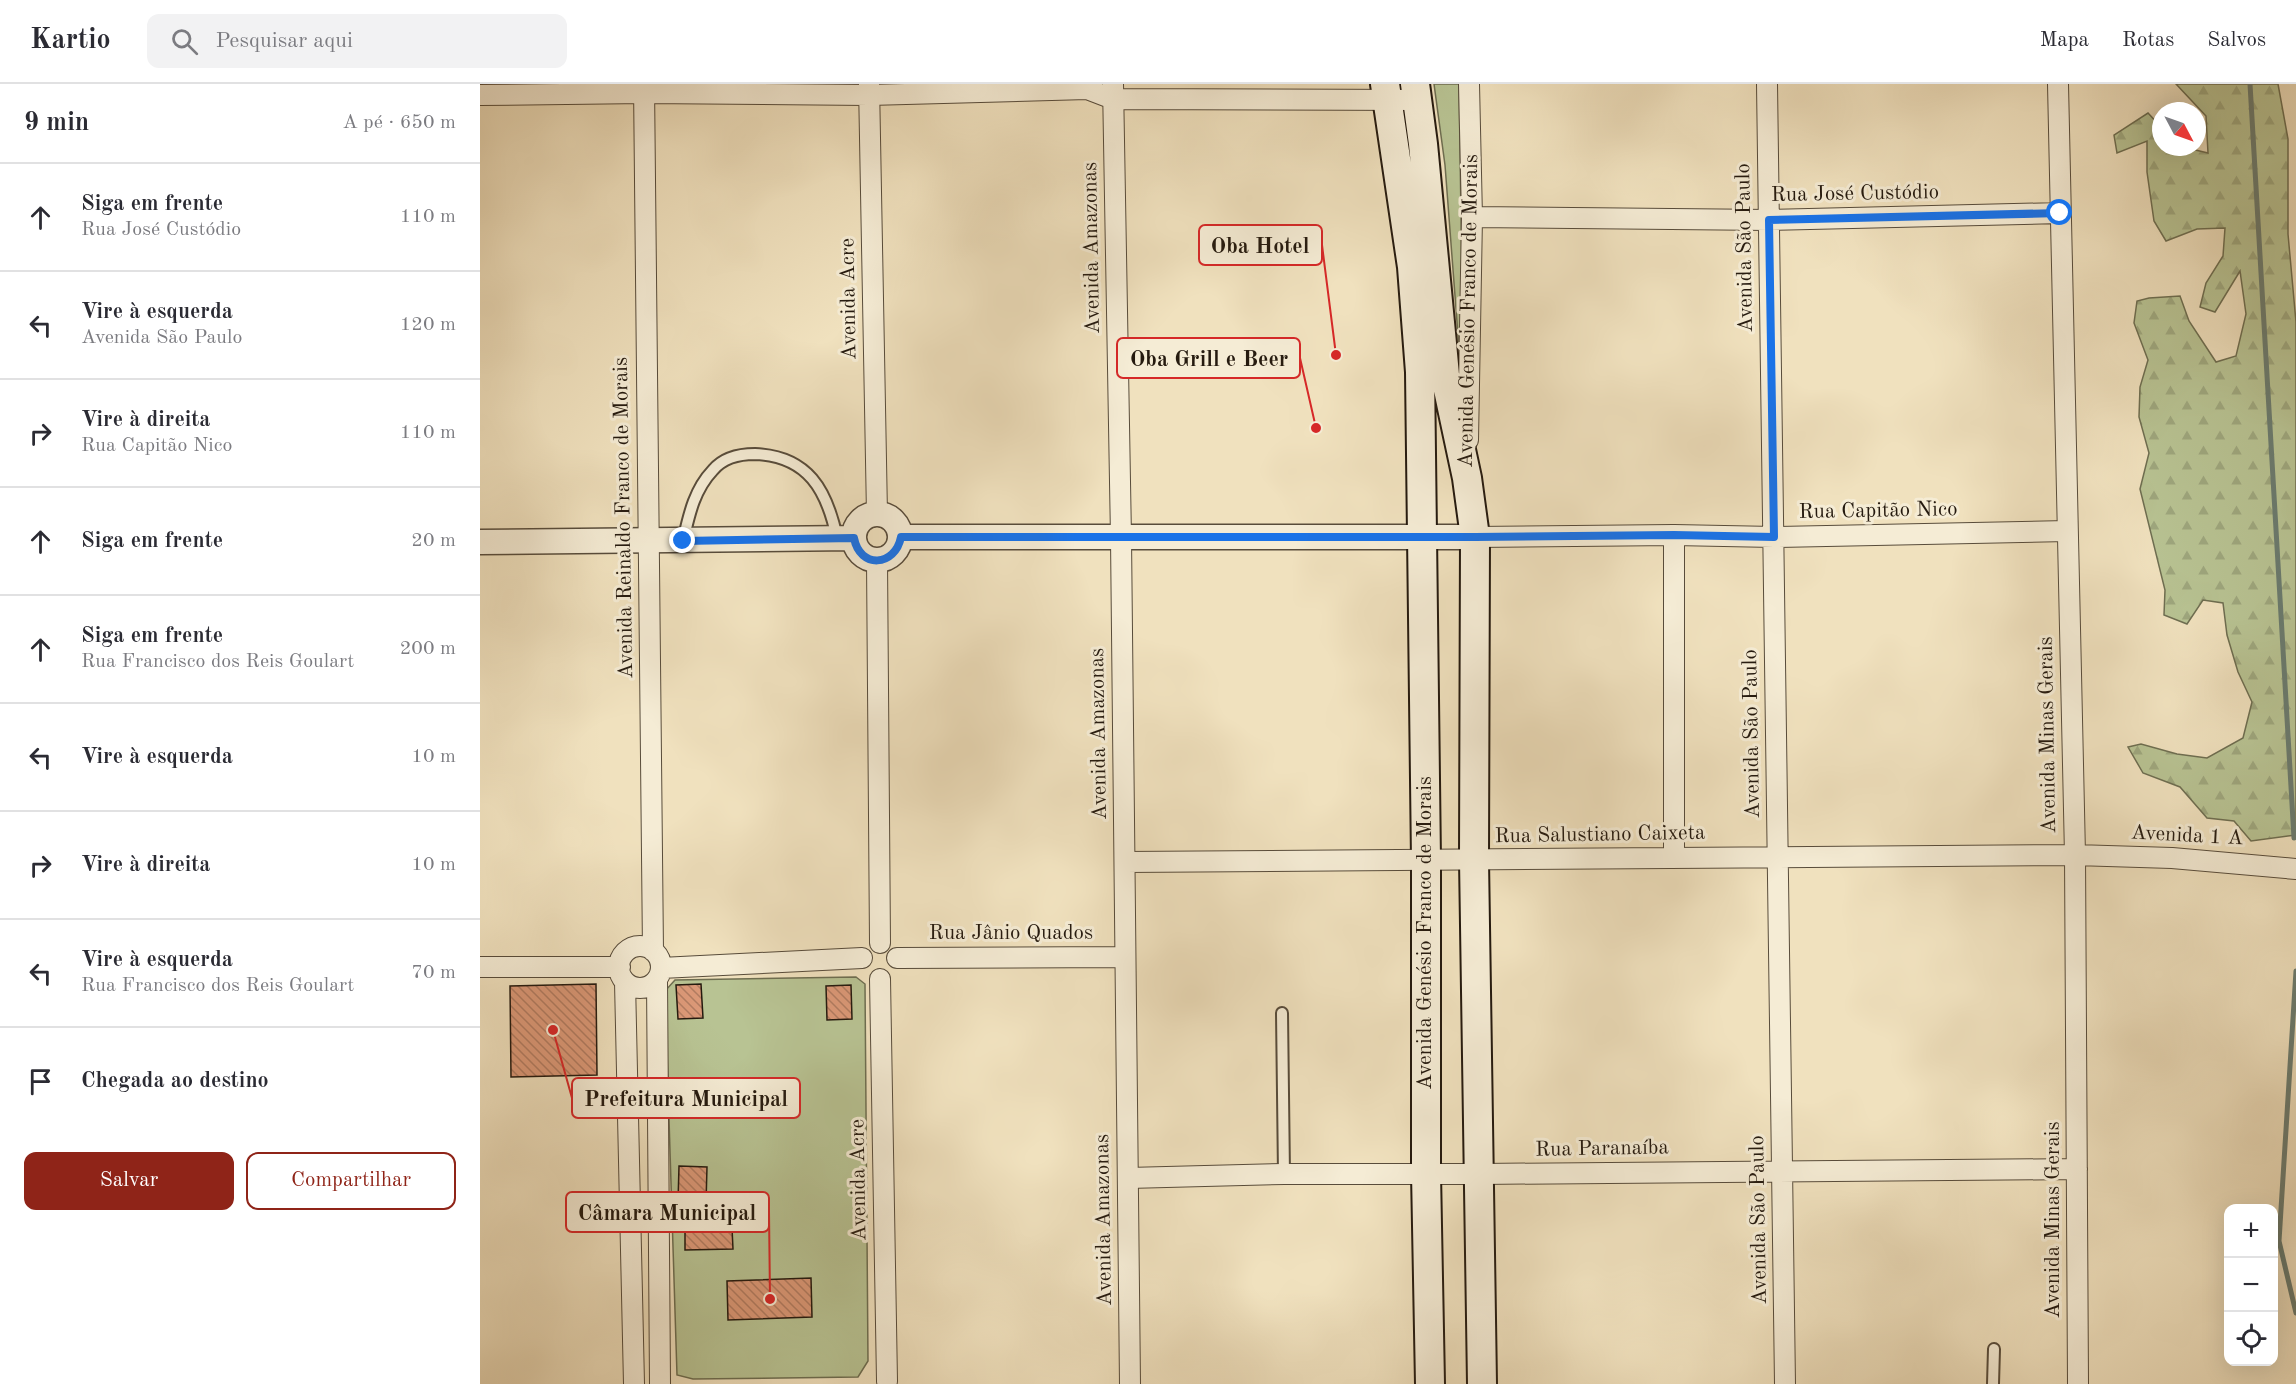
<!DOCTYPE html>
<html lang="pt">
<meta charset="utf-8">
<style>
:root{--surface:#fff;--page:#f2f2f3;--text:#2b2b33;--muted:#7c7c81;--line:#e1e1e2;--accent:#8f2418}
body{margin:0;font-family:"Old Standard TT",serif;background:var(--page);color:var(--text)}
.controls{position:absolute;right:18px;bottom:18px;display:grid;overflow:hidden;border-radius:12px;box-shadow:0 6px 24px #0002}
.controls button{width:54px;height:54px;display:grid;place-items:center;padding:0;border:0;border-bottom:2px solid var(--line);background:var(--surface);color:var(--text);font:30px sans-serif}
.compass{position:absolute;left:1672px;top:18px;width:54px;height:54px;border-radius:50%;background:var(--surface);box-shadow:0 6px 24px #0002;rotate:131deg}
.stop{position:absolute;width:18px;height:18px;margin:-14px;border:4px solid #1a73e8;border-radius:50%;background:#fff}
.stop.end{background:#1a73e8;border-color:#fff;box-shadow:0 2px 6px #0008}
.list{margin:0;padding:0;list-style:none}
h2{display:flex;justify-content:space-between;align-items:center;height:78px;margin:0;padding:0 24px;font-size:26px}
h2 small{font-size:20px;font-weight:400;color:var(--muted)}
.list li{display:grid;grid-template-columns:39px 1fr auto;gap:18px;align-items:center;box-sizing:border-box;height:108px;padding:0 24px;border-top:2px solid var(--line)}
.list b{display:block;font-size:22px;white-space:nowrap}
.list p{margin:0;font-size:20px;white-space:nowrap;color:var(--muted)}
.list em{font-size:20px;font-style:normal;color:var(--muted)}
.actions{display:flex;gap:12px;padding:18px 24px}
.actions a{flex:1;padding:14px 0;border:2px solid var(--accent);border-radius:12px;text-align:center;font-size:21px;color:var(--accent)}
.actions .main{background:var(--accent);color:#fff}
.icon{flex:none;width:33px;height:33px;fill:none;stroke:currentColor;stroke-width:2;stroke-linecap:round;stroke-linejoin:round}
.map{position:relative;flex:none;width:1816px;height:1300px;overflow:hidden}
header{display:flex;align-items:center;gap:36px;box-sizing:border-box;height:84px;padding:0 30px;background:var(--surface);border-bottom:2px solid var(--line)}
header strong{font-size:28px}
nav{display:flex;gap:33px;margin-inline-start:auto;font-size:21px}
.search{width:420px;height:54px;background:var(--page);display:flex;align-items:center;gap:15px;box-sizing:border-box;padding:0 21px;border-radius:12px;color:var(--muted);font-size:22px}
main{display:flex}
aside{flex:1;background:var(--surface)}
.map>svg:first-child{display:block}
.forest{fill:url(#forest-firs);stroke:#6e6e51;stroke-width:1.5}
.park{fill:#b8c393;stroke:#6e6e51;stroke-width:1.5}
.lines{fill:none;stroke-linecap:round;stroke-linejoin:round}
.stream{stroke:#6b7c70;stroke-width:5}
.building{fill:url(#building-back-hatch);stroke:#251a0f;stroke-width:1.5}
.service-casing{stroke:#584c3b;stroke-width:14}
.minor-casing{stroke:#584c3b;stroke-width:22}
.tertiary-casing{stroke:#584c3b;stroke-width:27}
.secondary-casing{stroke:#251a0f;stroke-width:32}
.service{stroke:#f5ecd5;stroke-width:10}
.minor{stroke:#f5ecd5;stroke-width:20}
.tertiary{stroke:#f5ecd5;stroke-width:24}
.secondary{stroke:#f5ecd5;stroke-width:28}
.route{stroke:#1a73e8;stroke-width:8}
.labels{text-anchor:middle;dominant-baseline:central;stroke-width:6;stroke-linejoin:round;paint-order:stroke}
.street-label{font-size:21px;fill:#251a0f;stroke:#f5ecd5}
.leader{fill:none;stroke:#d62828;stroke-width:2}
.callout-dot{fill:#d62828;stroke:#f5ecd5;stroke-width:2}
.callout{fill:#f5ecd5;stroke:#d62828;stroke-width:2}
.callout-label{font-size:22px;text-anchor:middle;font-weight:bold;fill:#251a0f}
</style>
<header>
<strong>Kartio</strong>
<div class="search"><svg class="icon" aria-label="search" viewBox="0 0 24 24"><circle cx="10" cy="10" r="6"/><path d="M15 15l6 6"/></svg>Pesquisar aqui</div>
<nav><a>Mapa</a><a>Rotas</a><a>Salvos</a></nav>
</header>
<main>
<aside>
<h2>9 min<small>A pé · 650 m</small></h2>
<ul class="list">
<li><svg class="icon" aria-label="ahead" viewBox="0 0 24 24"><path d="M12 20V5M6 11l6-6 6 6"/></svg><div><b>Siga em frente</b><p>Rua José Custódio</p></div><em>110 m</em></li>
<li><svg class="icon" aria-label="left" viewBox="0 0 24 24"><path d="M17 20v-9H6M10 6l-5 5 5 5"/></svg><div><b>Vire à esquerda</b><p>Avenida São Paulo</p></div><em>120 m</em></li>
<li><svg class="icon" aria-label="right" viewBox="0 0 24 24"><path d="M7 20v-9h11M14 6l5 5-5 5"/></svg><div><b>Vire à direita</b><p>Rua Capitão Nico</p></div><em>110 m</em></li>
<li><svg class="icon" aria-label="ahead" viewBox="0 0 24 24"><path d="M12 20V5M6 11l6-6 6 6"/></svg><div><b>Siga em frente</b></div><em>20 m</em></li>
<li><svg class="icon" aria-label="ahead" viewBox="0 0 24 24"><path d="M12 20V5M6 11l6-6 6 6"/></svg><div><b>Siga em frente</b><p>Rua Francisco dos Reis Goulart</p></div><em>200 m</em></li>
<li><svg class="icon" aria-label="left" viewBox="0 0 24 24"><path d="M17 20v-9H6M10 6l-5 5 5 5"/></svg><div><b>Vire à esquerda</b></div><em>10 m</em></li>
<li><svg class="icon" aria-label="right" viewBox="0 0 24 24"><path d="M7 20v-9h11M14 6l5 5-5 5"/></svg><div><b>Vire à direita</b></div><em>10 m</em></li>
<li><svg class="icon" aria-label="left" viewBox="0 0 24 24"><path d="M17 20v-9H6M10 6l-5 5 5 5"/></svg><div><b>Vire à esquerda</b><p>Rua Francisco dos Reis Goulart</p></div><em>70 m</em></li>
<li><svg class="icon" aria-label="arrive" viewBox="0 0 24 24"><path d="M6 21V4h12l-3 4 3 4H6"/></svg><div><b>Chegada ao destino</b></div></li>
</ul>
<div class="actions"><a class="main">Salvar</a><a>Compartilhar</a></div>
</aside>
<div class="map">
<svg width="1816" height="1300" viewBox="0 0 1816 1300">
<defs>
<pattern id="forest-firs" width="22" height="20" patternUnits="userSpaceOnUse" patternTransform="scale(1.5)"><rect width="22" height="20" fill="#b8c393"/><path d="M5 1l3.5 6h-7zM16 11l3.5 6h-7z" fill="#9ea77e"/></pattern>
<pattern id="building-back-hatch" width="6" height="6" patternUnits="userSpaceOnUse" patternTransform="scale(1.5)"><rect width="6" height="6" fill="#db9877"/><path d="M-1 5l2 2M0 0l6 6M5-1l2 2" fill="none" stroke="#b17b60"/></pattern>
</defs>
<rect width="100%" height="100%" fill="#f0e1be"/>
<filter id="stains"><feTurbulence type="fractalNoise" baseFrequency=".00333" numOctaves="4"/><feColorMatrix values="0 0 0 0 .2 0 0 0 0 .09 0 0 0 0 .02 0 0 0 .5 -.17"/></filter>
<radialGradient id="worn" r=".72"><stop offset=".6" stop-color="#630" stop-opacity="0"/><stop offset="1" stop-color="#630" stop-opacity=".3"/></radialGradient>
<path class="forest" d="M1696 0H1798L1808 55V150L1816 238V751L1771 757 1754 737 1727 734 1700 703 1663 689 1648 663 1661 660 1697 670 1727 674 1763 654 1772 618 1758 588 1747 551 1743 519 1723 516 1707 540 1684 531 1685 506 1660 405 1669 369 1659 333 1660 303 1668 276 1654 239 1657 217 1669 214 1700 212 1709 237 1736 278 1756 272 1766 230 1760 187 1735 228 1720 223 1726 199 1743 172 1745 144 1717 145 1686 157 1674 137 1667 88V57L1637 69 1634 51 1668 29 1681 43V63H1703L1728 69 1726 32Z"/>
<path class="park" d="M954 0H979L983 263 979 264 965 81Z
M376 893 385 900 388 1277 378 1293 213 1295 197 1291 185 907 195 896Z"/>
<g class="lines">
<path class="stream" d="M1770 0 1814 754
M1816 887 1799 1157 1816 1229"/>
</g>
<path class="building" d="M116 900 117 991 31 993 30 902Z
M221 900 223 934 198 935 196 901Z
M371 901 372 935 347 936 346 902Z
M199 1082 227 1083 226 1119 198 1118Z
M205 1144H252L253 1165 205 1166Z
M331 1194 332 1233 248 1236 247 1197Z"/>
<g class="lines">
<defs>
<path id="service" d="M203 457C209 431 214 406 233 386 243 374 259 370 275 370 328 372 347 406 357 454
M802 929 804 1090
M1513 1300 1514 1265"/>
<path id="minor" d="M164 0 173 867
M389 0 397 430
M633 0 641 454 650 1300
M1287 0 1305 1300
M1578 0 1595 771 1598 1300
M0 11 164 9 389 11 607 5 633 15 937 16
M992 133 1289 136 1580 129
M988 356 992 133 989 0
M1194 451V774
M995 453 1194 451 1294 453 1587 447
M397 477 400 859
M645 778 1595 771 1692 774 1816 785
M139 883a21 21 0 1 1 42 0a21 21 0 1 1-42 0Z
M417 874 645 873
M0 883H140
M181 884 382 874
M400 895 407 1297
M177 896 180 1300
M145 898 154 1300
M648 1094 804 1090H1001L1597 1085"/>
<path id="tertiary" d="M374 453a23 23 0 1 1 46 0a23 23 0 1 1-46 0Z
M421 453H995
M0 458 374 454"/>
<path id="secondary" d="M905 0 932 183 940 288 946 777V1089L950 1300
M935 0 943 60 965 291 987 394 995 453 994 776 1002 1300"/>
</defs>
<use href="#service" class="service-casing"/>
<use href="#minor" class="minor-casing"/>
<use href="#tertiary" class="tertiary-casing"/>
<use href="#secondary" class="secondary-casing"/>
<use href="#service" class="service"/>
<use href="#minor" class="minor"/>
<use href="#tertiary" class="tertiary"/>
<use href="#secondary" class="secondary"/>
</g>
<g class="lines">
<path class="route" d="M203 457 374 454C380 485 415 483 421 453H995L1194 451 1294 453 1289 136 1580 129"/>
</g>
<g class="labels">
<g class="street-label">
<text transform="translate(1375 110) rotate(-1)">Rua José Custódio</text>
<text transform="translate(612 164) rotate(-91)">Avenida Amazonas</text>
<text transform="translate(1265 164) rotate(-91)">Avenida São Paulo</text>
<text transform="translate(369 215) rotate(-91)">Avenida Acre</text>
<text transform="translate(989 227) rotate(-89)">Avenida Genésio Franco de Morais</text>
<text transform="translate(1398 427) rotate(-1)">Rua Capitão Nico</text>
<text transform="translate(144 434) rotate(-91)">Avenida Reinaldo Franco de Morais</text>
<text transform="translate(619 650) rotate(-91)">Avenida Amazonas</text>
<text transform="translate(1272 650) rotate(-91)">Avenida São Paulo</text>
<text transform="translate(1568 651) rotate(-91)">Avenida Minas Gerais</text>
<text transform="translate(1120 751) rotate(-1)">Rua Salustiano Caixeta</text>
<text transform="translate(1707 752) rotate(3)">Avenida 1 A</text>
<text x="531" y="849">Rua Jânio Quados</text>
<text transform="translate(945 849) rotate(-90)">Avenida Genésio Franco de Morais</text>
<text transform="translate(1122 1065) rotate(-1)">Rua Paranaíba</text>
<text transform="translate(379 1096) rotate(-91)">Avenida Acre</text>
<text transform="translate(624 1136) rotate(-91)">Avenida Amazonas</text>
<text transform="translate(1279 1136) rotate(-91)">Avenida São Paulo</text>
<text transform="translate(1573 1136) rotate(-90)">Avenida Minas Gerais</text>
</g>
</g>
<path class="leader" d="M856 271L842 161M836 344L820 274M73 946L92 1014M290 1215L289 1128"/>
<g class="callout-dot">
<circle cx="856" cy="271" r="6"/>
<circle cx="836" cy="344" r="6"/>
<circle cx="73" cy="946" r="6"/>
<circle cx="290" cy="1215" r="6"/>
</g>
<g class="callout">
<rect x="719" y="141" width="123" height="40" rx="6"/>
<rect x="637" y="254" width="183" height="40" rx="6"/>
<rect x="92" y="994" width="228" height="40" rx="6"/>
<rect x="86" y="1108" width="203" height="40" rx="6"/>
</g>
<g class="callout-label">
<text x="780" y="169">Oba Hotel</text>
<text x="729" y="282">Oba Grill e Beer</text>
<text x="206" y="1022">Prefeitura Municipal</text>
<text x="187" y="1136">Câmara Municipal</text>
</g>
<rect width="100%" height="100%" filter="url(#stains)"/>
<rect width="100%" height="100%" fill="url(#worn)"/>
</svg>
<div class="controls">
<button>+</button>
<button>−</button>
<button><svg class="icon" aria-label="locate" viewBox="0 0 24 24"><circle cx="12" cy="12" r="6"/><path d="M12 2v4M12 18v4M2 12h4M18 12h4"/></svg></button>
</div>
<svg class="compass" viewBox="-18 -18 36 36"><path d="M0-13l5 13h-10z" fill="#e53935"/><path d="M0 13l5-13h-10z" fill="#7c7c81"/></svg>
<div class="stop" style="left:1580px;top:129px"></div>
<div class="stop end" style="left:203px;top:457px"></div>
</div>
</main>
